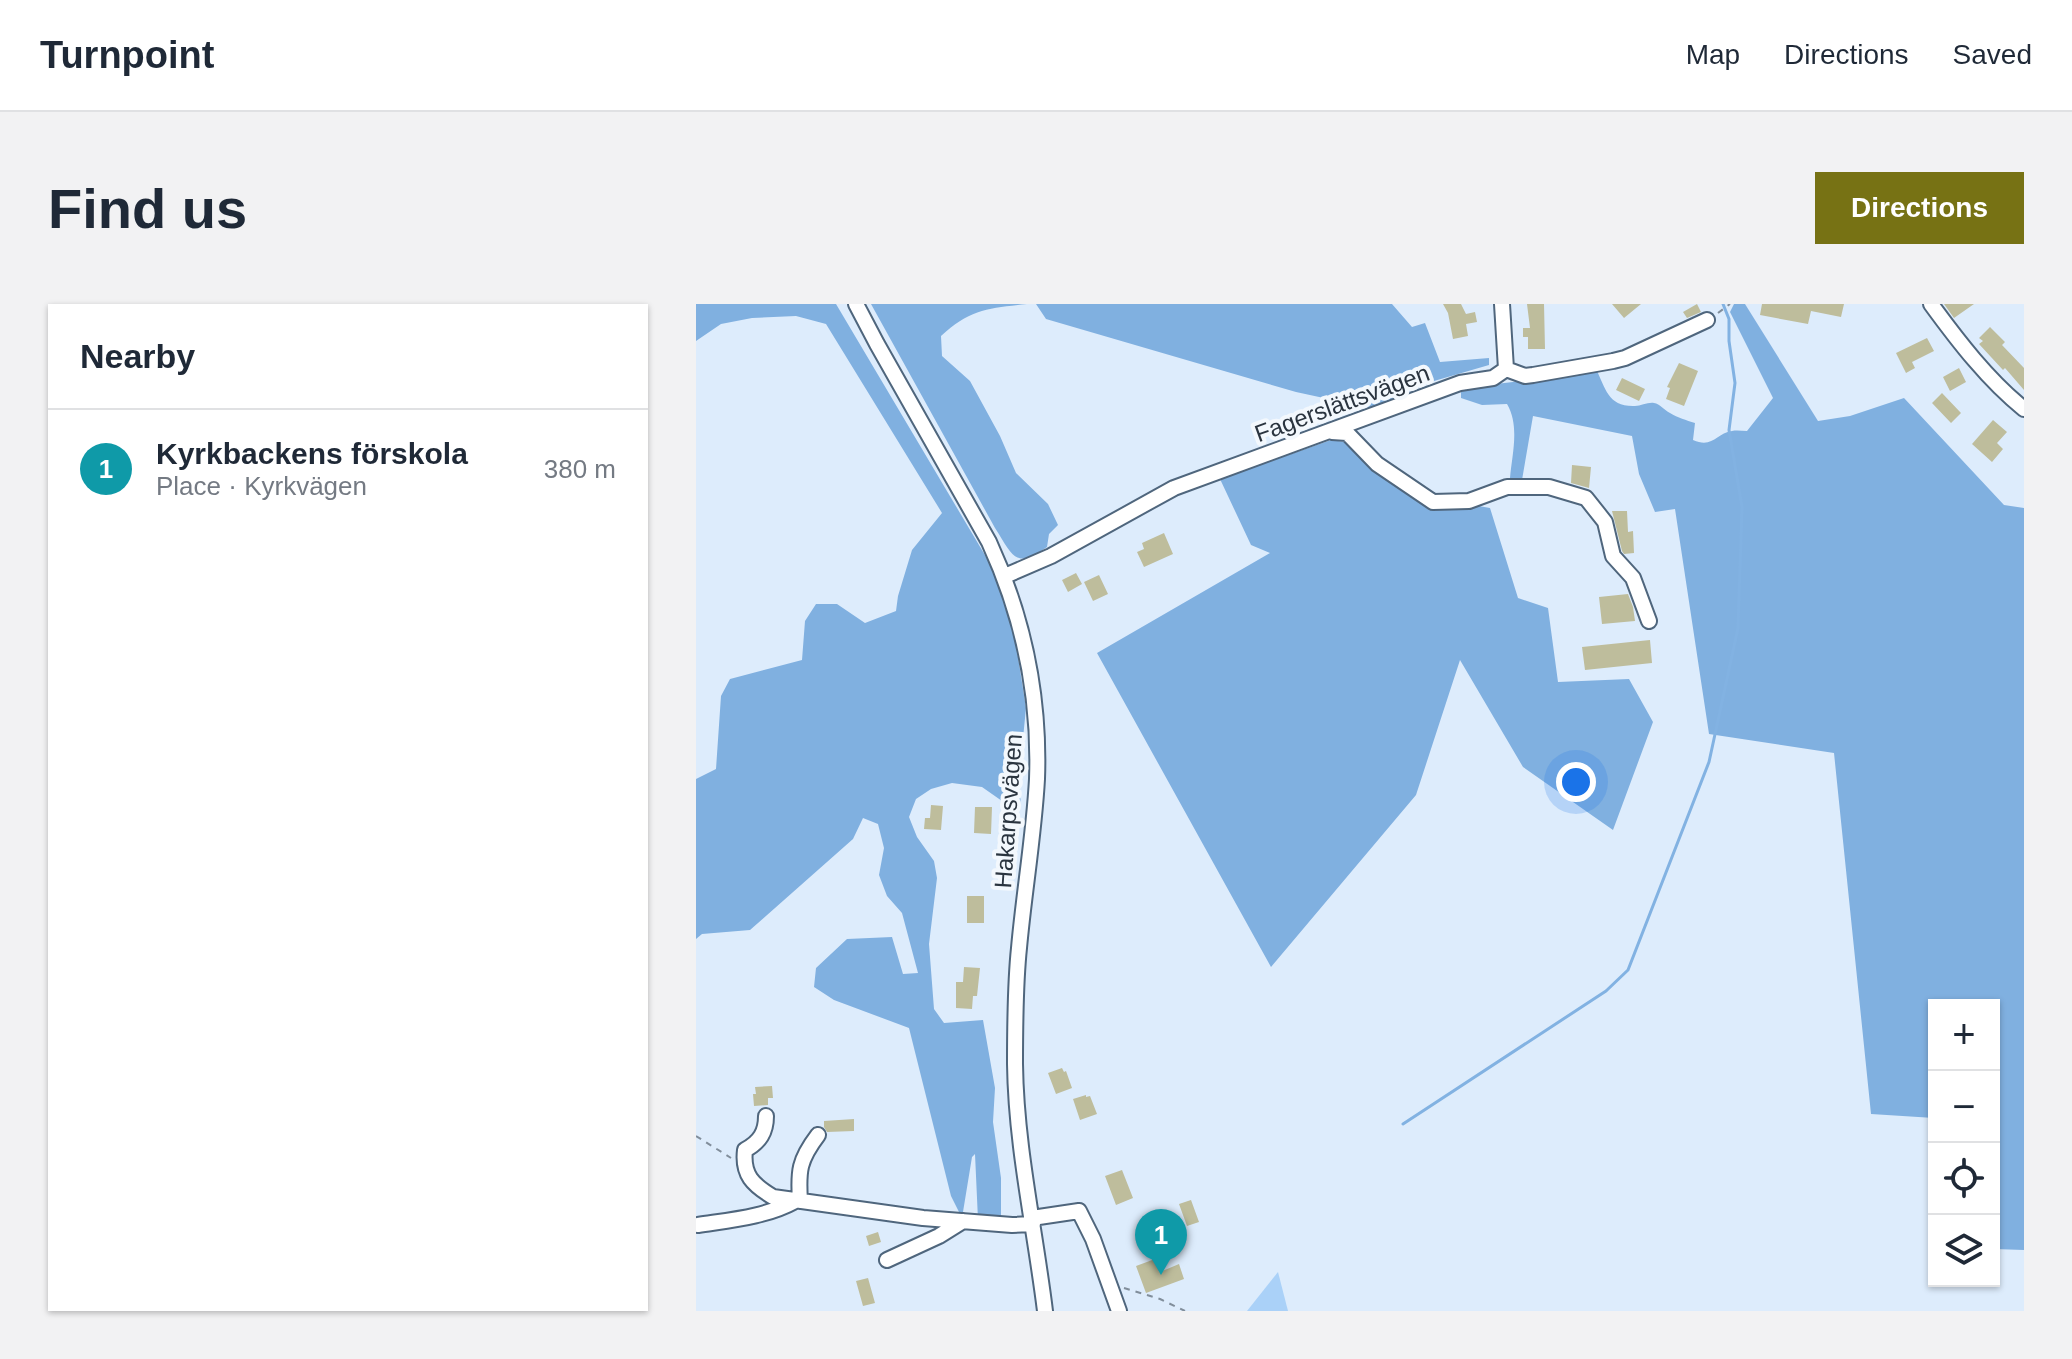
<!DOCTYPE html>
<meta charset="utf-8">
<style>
:root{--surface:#fff;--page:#f2f2f3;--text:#1f2937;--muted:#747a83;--line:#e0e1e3;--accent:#777214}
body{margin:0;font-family:Helvetica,sans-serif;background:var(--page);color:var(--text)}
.controls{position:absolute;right:24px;bottom:24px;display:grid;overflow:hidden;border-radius:0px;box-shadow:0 2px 6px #0004}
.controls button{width:72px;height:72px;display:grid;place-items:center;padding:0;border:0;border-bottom:2px solid var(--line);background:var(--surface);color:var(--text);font:40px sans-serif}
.you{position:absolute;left:880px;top:478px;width:28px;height:28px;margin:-20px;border:6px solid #fff;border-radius:50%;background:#1a73e8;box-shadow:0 0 0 12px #1a73e833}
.badge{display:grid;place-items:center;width:52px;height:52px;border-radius:50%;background:var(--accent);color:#fff;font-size:26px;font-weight:700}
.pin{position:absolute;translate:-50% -66px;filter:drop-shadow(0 2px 4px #0008)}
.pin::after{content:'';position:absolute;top:42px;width:28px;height:24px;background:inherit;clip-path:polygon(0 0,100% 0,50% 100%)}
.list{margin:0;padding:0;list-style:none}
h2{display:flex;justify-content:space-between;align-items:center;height:104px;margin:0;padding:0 32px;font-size:34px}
h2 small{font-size:26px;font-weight:400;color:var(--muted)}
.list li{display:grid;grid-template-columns:52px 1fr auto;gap:24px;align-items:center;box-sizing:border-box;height:120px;padding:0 32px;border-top:2px solid var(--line)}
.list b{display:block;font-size:30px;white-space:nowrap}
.list p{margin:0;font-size:26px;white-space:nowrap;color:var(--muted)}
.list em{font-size:26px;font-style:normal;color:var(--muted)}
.icon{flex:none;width:44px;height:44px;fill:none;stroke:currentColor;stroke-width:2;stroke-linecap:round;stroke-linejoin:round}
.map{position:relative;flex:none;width:1328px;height:1007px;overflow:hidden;border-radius:0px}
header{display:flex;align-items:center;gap:48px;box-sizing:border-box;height:112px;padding:0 40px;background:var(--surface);border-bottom:2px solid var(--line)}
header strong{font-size:38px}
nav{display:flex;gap:44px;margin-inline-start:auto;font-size:28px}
.intro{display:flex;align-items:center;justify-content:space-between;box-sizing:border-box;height:192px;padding:0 48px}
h1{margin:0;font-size:56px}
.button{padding:20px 36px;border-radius:0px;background:var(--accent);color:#fff;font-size:28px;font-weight:700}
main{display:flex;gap:48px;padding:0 48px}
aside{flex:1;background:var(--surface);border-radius:0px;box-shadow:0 2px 6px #0004}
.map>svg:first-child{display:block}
.green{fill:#aad1f8}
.forest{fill:#80b0e0}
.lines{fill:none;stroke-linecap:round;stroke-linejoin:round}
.stream{stroke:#82b2e2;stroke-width:3}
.building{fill:#bebd9c}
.minor-casing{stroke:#4f667d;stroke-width:18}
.path{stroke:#818e9b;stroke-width:2;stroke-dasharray:6 6;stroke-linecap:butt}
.minor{stroke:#fff;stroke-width:14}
.labels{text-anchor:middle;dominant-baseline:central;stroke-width:8;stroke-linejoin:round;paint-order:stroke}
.street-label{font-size:24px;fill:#2a343f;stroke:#f3f8fd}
</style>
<header>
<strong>Turnpoint</strong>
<nav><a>Map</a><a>Directions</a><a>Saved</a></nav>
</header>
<div class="intro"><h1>Find us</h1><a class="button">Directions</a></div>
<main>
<aside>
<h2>Nearby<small></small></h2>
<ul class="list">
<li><span class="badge" style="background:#0f9aa8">1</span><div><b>Kyrkbackens förskola</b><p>Place · Kyrkvägen</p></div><em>380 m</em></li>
</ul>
</aside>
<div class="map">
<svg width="1328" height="1007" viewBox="0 0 1328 1007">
<rect width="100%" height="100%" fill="#ddecfc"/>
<path class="green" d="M582 968 592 1007H551Z"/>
<path class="forest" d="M0 0H140L299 268 319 334 330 404 323 475 325 503 306 497 286 483 256 479 235 485 220 495 213 513 221 533 238 557 241 574 233 640 238 705 248 719 287 716 299 784 297 818 305 874V912L282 916 279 850 276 853 266 914 255 892 213 724 138 696 118 683 120 664 151 635 196 633 207 670 222 669 206 609 191 592 183 571 188 544 182 520 167 514 157 535 54 626 6 630 0 635V475L20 465 25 392 34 375 106 356 109 317 120 300H141L169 319 200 307 202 292 216 246 246 209 130 20 100 12 56 14 25 20 0 37Z
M175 0H331C293 4 274 5 245 32L246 52 274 77 304 132 320 169 352 200 362 221 353 230 351 243C319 266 317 252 299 224Z
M340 0H696L716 23 729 19 744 58 793 54V61L738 77 674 104 600 88 350 15Z
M1038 0H1049L1122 117 1154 112 1208 94 1308 201 1328 204V946L1298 945V701H1238V814L1175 810 1138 449 1013 430 979 205 959 208 943 170 936 132 837 112 826 176 814 174C816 150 824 122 811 100L786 101 765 94V84L869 72 900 65C910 85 912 103 939 102 945 102 952 98 958 99 964 100 968 106 974 109 982 114 990 116 999 119L997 136C1017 145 1020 129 1036 127 1041 126 1046 127 1051 127L1077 94 1034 8Z
M635 136 671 141 726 192 794 204 822 294 852 304 862 378 933 375 957 418 917 526 827 463 764 356 720 491 575 663 401 349 574 249 555 241 524 175Z"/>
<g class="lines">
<path class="stream" d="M707 820 910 687 932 666 1013 458 1042 324 1046 203 1033 126 1039 79 1033 37V15L1027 0"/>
</g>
<path class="building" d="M747 0H765L770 10 779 8 781 18 770 20 772 32 757 35 752 9Z
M831 0H848L849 45H832V33H827V24H834Z
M916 0H945L928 14Z
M1001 0 1005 8 991 14 987 8Z
M1066 0H1148L1145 13 1115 7 1112 20 1064 11Z
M1248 0H1278L1258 14Z
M1294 23 1309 38 1306 41 1328 64V86L1309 64 1307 66 1283 40 1287 37 1283 34Z
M1231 34 1238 47 1216 58 1219 64 1210 69 1200 49Z
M983 59 1002 67 988 102 970 95 974 84 971 83Z
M1263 64 1270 78 1254 87 1247 73Z
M926 74 949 85 943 97 920 86Z
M1246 89 1265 109 1255 119 1236 99Z
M1297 116 1311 128 1301 139 1307 145 1296 158 1276 140Z
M876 161 895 163 893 184 875 179Z
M916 207H931L932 228 937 227 938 249 928 250 926 247Z
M468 229 477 250 448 263 441 248 448 245 446 239Z
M380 269 386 280 372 288 366 276Z
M403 271 412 290 397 297 388 278Z
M932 290 937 303 939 317 906 320 903 293Z
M954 336 956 359 889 366 886 343Z
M235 501 247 502 245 526 228 525 229 514H234Z
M279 503H296L295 530 278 529Z
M271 592H288V619H271Z
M268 663 284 664 281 692H277L276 705 260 704V678H267Z
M366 764 368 768 370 767 376 784 360 790 352 769Z
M76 782 77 794H72V801L58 802 57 790H60L59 783Z
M390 791V793L394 792 401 810 384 816 377 795Z
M158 815V827L131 828 128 823V817Z
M426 866 437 894 420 901 409 872Z
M495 896 503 918 491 922 483 900Z
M182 928 185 938 173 942 170 932Z
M459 955 464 968 483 960 488 975 450 989 440 962Z
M172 974 179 999 167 1002 160 977Z"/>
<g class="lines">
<defs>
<path id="minor" d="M160 0 181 40 293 238C327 312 344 393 341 475 338 531 328 588 323 644 319 682 319 721 319 760 320 843 339 925 349 1007
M806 0 810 65
M1235 0C1262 37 1292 76 1328 105
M636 128 651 129 681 160 737 198 773 197 811 183H853L890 194 909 218 917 252 937 274 953 317
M309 272 355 252 478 184 764 79 797 74 810 65 829 72 837 71 917 57 929 54 1011 16
M70 812C70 828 64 838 49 846 46 871 57 881 77 893L227 914 316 921 337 920
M104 897C102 867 103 856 122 831
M336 914 383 907 397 935 423 1007
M2 921C34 916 70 913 99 897
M191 956 243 932 267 917"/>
</defs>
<use href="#minor" class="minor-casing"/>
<path class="path" d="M1022 9 1034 0
M0 832 35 854
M428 984 464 995 489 1007"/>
<use href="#minor" class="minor"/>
</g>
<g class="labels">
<g class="street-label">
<text transform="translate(646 99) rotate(-20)">Fagerslättsvägen</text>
<text transform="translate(312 507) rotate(-86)">Hakarpsvägen</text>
</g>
</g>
</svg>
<div class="controls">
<button>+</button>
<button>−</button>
<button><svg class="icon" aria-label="locate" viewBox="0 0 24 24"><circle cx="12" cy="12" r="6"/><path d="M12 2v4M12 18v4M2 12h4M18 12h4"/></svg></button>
<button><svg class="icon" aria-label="layers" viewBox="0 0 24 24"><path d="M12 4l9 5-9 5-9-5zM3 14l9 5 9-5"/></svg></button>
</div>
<div class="you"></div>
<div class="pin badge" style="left:465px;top:971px;background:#0f9aa8">1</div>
</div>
</main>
